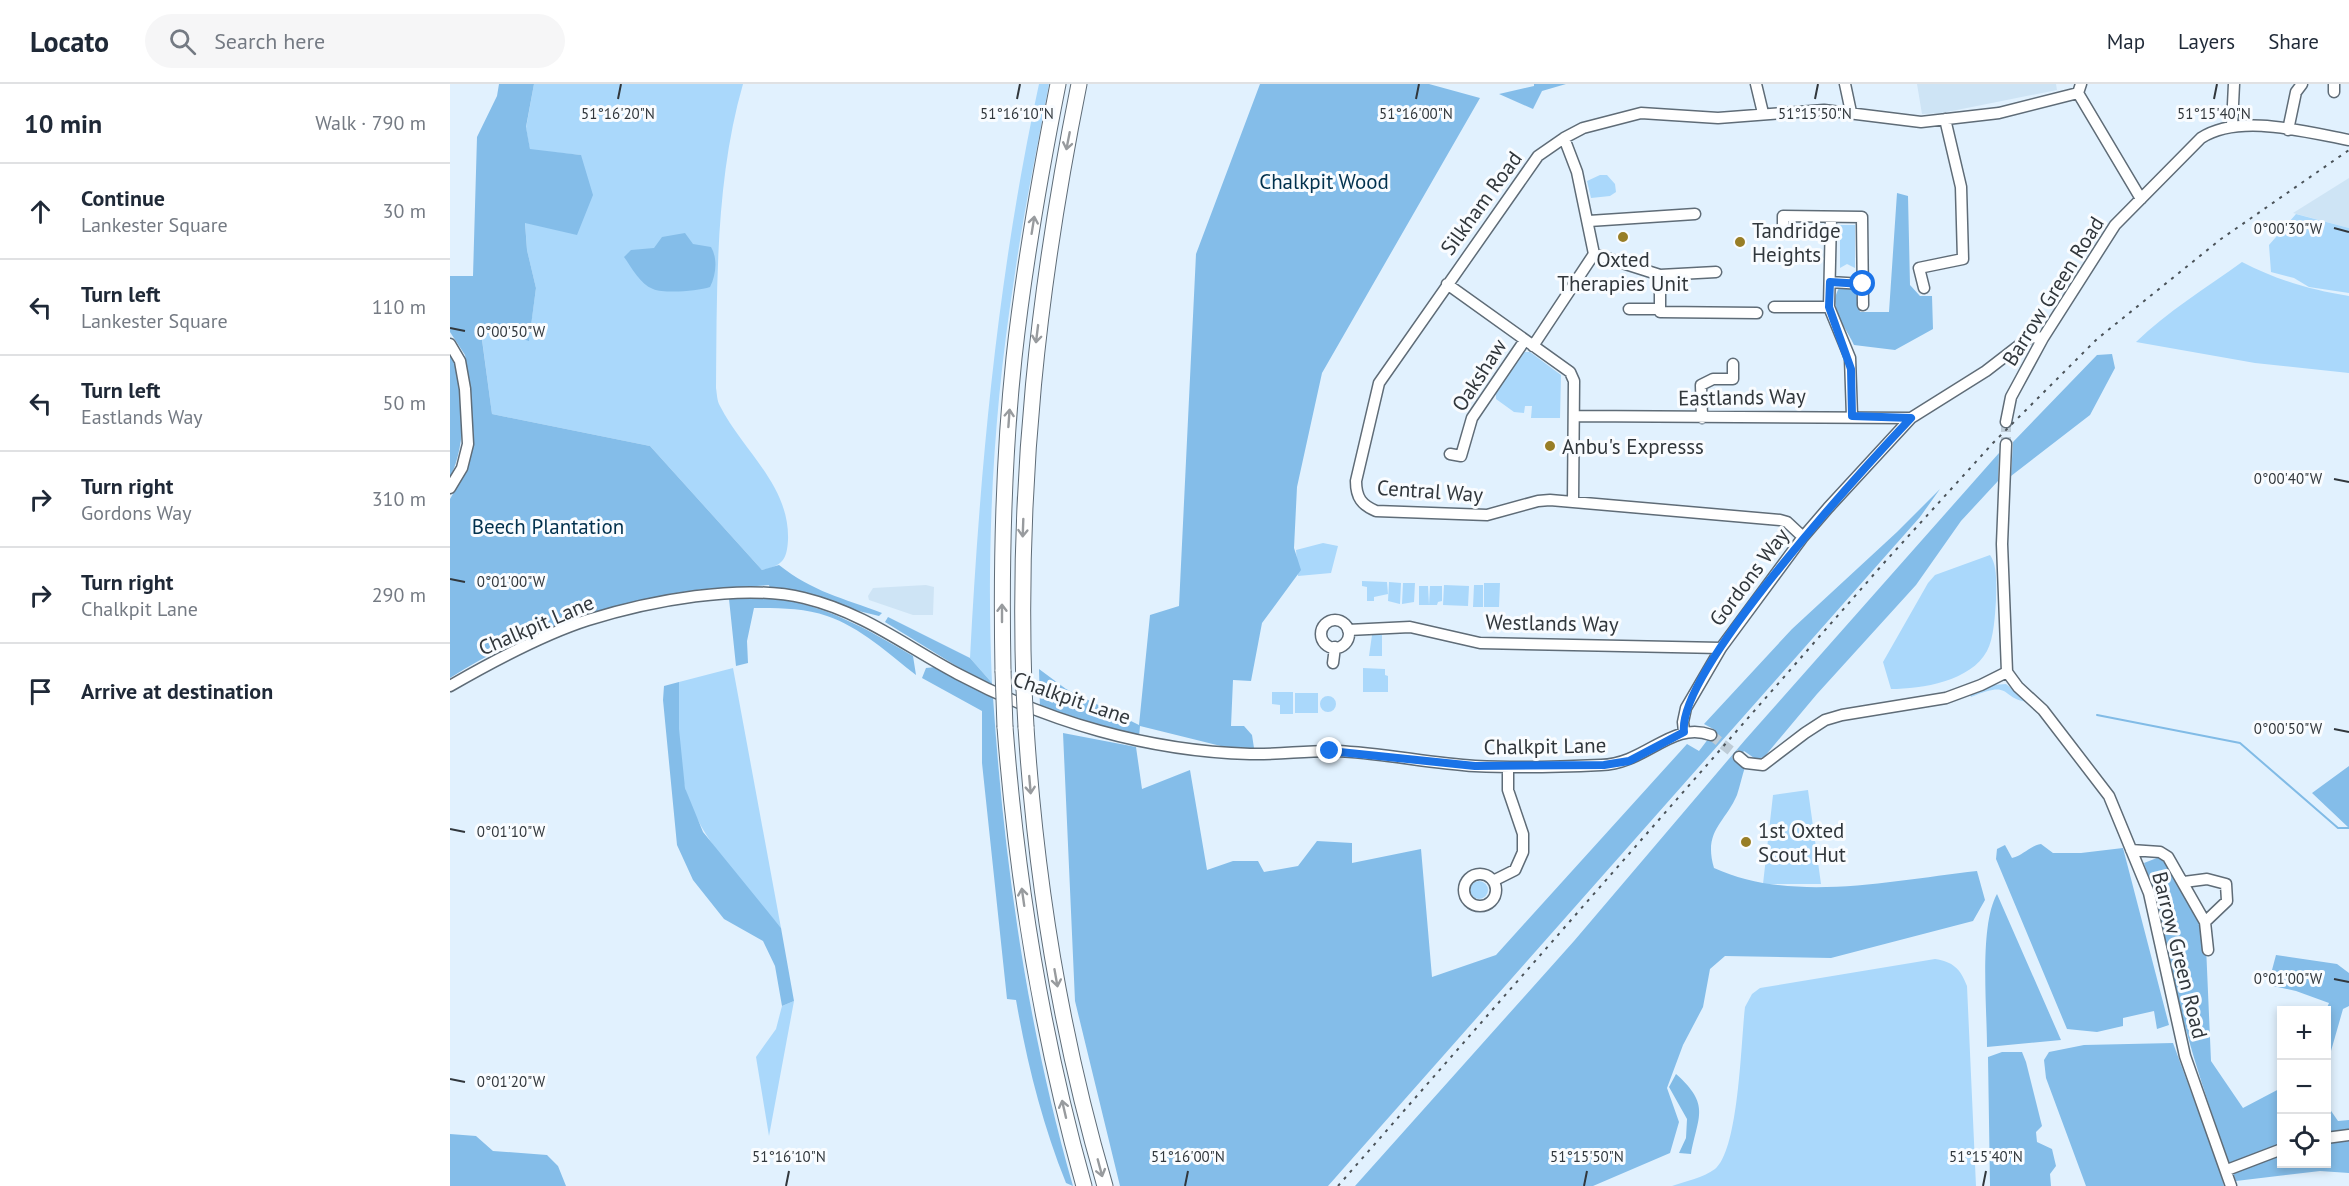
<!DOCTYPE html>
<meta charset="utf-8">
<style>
:root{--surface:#fff;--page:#f6f6f7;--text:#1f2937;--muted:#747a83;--line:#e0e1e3}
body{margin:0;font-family:"PT Sans",sans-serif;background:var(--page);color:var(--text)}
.controls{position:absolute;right:18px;bottom:18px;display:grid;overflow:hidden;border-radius:0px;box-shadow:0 3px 9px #0003}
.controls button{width:54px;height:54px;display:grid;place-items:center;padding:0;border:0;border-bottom:2px solid var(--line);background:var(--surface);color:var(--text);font:30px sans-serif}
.stop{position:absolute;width:18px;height:18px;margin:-14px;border:4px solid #1a73e8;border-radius:50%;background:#fff}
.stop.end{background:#1a73e8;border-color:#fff;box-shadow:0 2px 6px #0008}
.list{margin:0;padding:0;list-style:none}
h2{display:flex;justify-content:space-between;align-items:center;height:78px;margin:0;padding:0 24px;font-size:26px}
h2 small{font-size:20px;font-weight:400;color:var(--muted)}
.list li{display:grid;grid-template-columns:39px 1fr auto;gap:18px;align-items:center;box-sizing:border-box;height:96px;padding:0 24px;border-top:2px solid var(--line)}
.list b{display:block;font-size:22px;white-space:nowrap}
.list p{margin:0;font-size:20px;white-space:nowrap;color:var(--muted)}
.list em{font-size:20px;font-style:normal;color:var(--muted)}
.icon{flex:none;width:33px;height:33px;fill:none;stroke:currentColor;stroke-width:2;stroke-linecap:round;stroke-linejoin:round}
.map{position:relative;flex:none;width:1899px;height:1102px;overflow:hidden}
header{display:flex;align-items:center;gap:36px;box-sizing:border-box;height:84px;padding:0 30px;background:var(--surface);border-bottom:2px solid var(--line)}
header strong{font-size:28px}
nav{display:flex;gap:33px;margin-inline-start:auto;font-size:21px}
.search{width:420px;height:54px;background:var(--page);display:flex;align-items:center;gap:15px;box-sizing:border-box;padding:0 21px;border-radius:33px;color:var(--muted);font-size:22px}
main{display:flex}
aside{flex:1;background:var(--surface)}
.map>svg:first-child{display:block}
.built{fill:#cee4f5}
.green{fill:#aad8fb}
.forest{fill:#84bde9}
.water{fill:#81bbe6}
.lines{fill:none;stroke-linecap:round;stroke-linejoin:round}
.stream{stroke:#81bbe6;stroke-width:2}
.minor-tunnel{stroke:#beccd7;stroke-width:10;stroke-dasharray:10 5;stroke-linecap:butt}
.minor-casing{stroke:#5f6c77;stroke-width:13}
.highway-casing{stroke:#5f6c77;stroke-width:17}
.minor{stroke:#fff;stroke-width:10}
.highway{stroke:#fff;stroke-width:15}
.rail{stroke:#4b5359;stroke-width:2;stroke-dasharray:3 6;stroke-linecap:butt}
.highway-bridge-casing{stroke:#5f6c77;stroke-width:17;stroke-linecap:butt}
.highway-bridge{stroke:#fff;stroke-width:15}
.oneway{stroke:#989b9e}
.route{stroke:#1a73e8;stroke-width:8}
.ticks{fill:none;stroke:#31373c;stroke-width:2}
.poi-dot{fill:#987e26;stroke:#f9fcff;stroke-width:2}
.labels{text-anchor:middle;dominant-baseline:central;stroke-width:6;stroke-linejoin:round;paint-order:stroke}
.park-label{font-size:21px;fill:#01314e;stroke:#f9fcff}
.street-label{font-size:21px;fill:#31373c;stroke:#f9fcff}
.poi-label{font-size:21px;fill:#31373c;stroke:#f9fcff;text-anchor:start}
.ticks-label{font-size:15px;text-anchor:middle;fill:#31373c;stroke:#f9fcff;stroke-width:6;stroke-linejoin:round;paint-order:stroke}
</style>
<header>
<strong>Locato</strong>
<div class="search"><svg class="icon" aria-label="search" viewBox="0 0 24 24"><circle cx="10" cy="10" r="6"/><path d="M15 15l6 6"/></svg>Search here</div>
<nav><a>Map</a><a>Layers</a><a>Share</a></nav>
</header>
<main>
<aside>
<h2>10 min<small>Walk · 790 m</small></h2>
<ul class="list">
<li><svg class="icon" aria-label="ahead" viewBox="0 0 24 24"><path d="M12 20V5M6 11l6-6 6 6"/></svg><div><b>Continue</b><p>Lankester Square</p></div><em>30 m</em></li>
<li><svg class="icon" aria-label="left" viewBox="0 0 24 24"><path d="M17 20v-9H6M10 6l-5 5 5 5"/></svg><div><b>Turn left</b><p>Lankester Square</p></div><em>110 m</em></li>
<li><svg class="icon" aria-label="left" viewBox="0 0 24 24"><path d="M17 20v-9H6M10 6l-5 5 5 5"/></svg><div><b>Turn left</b><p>Eastlands Way</p></div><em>50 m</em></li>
<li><svg class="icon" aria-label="right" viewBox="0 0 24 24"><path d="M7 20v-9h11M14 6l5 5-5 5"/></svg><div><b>Turn right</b><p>Gordons Way</p></div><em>310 m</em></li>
<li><svg class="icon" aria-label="right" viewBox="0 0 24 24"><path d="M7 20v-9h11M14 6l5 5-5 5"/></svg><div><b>Turn right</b><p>Chalkpit Lane</p></div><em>290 m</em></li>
<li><svg class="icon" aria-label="arrive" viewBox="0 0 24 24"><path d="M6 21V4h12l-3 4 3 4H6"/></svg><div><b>Arrive at destination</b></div></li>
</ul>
</aside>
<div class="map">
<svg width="1899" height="1102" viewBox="0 0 1899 1102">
<rect width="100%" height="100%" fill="#e1f1fe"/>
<path class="built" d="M1467 0H1606L1607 6 1492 29 1472 30Z
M1899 94V144L1843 129Z
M476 501 484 503 483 531H463L419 516 418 512 423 504Z"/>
<path class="green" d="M84 0H293C265 97 267 204 266 304 267 310 267 317 270 322 293 367 340 402 338 456 337 476 332 482 312 486L200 362 42 330 30 240 79 256 86 204 77 166 75 138 131 71 80 66 76 44Z
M589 0H599C587 65 573 131 564 196 543 329 536 465 542 599L520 574C530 383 548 188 589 0Z
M1150 91H1157L1165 100 1166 108 1160 112 1141 114 1137 97Z
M1846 130 1899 144V209L1859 203 1844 194 1821 188 1819 161Z
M1390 141H1405V184L1397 180 1390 184Z
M1792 178C1827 196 1860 206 1899 212V289L1805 279 1686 258C1717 228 1756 204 1792 178Z
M1074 268H1080L1111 291 1110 334H1081L1082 322H1075L1074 329 1064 328 1046 315V307Z
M873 459 888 462 881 489 848 492 846 466Z
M1540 471C1548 482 1546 503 1546 516 1545 531 1544 554 1537 567 1521 597 1472 605 1441 605L1433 578 1478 499 1485 491Z
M912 497 937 498 938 510 924 513V517H917V503L912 502Z
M939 498 951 499 950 520 938 517Z
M953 499H965L964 518 952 520Z
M1034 499H1050L1049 523H1034Z
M994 501 1019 502 1018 522 993 521Z
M1024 501H1033V523H1023Z
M969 502H978L979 521H969Z
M980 502H992V517L988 518 987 521H979Z
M922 551H932V572H919Z
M283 584 331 844C298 806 247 752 235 704 227 671 229 632 229 598Z
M913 584 935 585V591L938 592V608H913Z
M1556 600 1578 618C1549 614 1563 595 1521 613L1520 611 1543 601Z
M822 608H843V630H830V621L822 620Z
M845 609H868V629H845Z
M870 620a8 8 0 1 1 16 0a8 8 0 1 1-16 0Z
M1358 706 1371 800H1313L1323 711Z
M1020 806a9 9 0 1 1 18 0a9 9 0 1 1-18 0Z
M1485 875C1503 878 1510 884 1517 902L1526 1102H1222C1236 1097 1253 1094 1265 1085 1289 1066 1291 956 1295 923L1302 910 1310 904Z
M344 917 319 1052 306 973 326 945 332 922Z"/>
<path class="forest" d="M49 0H84L76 43 80 65 131 71 143 111 127 151 75 139 77 166 86 204 79 257 30 241 42 330 200 362 312 486 329 481C363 508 393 514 432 529L429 532 320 505 319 501C289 504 257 503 227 509 149 525 67 550 0 594V415L17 385 24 360 20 305 15 271 0 248V192H23L27 53 47 12Z
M810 0H979L1030 14 872 289 847 403 844 464 851 486 812 539 801 597 783 596 781 642H794L802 651 804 664H779L690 642 689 653 590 626 589 585 616 605 689 641 700 531 729 522 746 170Z
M1084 0H1116L1092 7 1083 25 1049 10 1084 2Z
M1447 109 1458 112 1460 201 1470 212H1482L1483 245 1445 266 1404 261C1396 243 1377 224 1389 204L1398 203 1406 209 1410 228H1439Z
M235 149 243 160 261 163C268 175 266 191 260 203 248 207 215 210 203 205 190 200 182 184 174 173L181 166 204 164 212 153Z
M0 269C18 299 16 364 0 393Z
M1662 270 1665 284 1640 331 1561 392 1563 358 1647 271Z
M1549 369 1548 397 1511 437 1466 501 1367 610 1315 672 1307 676 1294 667 1285 678 1295 683C1292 692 1290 702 1287 711 1275 739 1253 747 1264 784 1342 820 1444 796 1527 787L1535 816 1523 837 1381 874 1275 872 1260 885 1253 923 1233 961 1217 1004 1229 1038 1220 1069 1143 1102H905L1124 857 1295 656Z
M1490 405 1470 433 878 1102H670L625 917 613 649 686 663 692 705 740 686 757 786 783 777H808L814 788 848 782 867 757 902 759V779L971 765 982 893 1046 871 1237 660 1249 667 1265 646 1254 640 1342 545 1447 448Z
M321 514C374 520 417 545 463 572L466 591C439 570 410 543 377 532 354 524 328 524 304 524L297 557 298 579 286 582 279 515Z
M438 533 520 574 542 599V604L435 538Z
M486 583 543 613C554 778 577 942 623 1102L616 1099C592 1039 577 979 566 916L557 915 532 679V627L472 594 476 584Z
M229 598V645L235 704 253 748 331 844 344 917 332 922 325 882 313 857 274 835 243 796 227 761 213 616 214 602Z
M1899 682V744L1862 709Z
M1591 760 1603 769H1631L1673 764 1719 941 1707 945 1704 927 1673 934V942L1647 948 1617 945 1546 775 1547 765 1555 761 1562 774C1574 771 1579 762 1591 760Z
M1712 772 1745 822 1756 862 1761 977 1793 1024 1831 1004 1832 1080H1876L1877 1021 1888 1037 1899 1036V1089L1870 1087 1786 1097C1763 1035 1742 973 1726 908 1715 865 1709 821 1694 779Z
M1547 810 1611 956 1537 963C1537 924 1529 842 1547 810Z
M1826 871 1887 880 1899 889V922L1893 925 1877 981 1876 926 1879 919 1846 907 1818 901Z
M1723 959 1768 1081 1774 1102H1636L1596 994 1594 976 1599 968 1634 961Z
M1552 968H1572L1576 978 1592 1042 1586 1048 1587 1058 1602 1065 1606 1082 1600 1090 1601 1102H1540L1538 973Z
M0 1050 26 1052 43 1067 97 1071 108 1082 116 1102H0Z"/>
<path class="water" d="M1226 990C1261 1021 1248 1032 1241 1070L1229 1069 1236 1054 1237 1035 1219 1003Z"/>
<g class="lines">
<path class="stream" d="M1647 631 1790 659 1888 744H1899"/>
<path class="minor-tunnel" d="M1556 338V360
M1261 651 1289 673"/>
<defs>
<path id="minor" d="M1306 0 1313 29
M1395 0 1401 28
M1631 0 1628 9 1691 115
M1884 8V0
M1782 41 1784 0
M1838 46 1846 8 1852 0
M1381 133 1379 223 1400 274 1402 332
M1139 137 1245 130
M1333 140V132L1412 133 1413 221
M1144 170 1210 191 1266 188
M1210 191V228L1307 229
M1380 198 1413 200
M997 200 1120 288 1124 297 1123 418
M1474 204 1469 184 1513 175 1511 103 1495 35
M1324 223H1379
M1179 225H1210
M0 260 10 277 15 305 18 360 12 384 0 404
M1083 262 1144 170 1127 88 1114 54
M1124 332 1461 334
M1252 334 1251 301 1263 295H1283V280
M1556 338 1561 313 1593 254 1665 141 1751 54C1790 29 1855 48 1899 56
M1556 360 1552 460 1557 588 1568 603 1593 626 1659 712 1699 809 1735 972 1781 1102
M1000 370 1011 372 1022 334 1075 256
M1353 453 1337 438 1330 436 1100 416 1088 417 1037 431 926 427C912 421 906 414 906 397L929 299 1088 72 1114 54 1133 44 1191 29 1268 34 1374 26 1471 38 1549 29 1628 9
M871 550a14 14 0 1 1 28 0a14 14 0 1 1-28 0Z
M898 546 960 543 1030 559 1271 564
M883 579 885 563
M0 602C40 579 94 550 138 536 199 517 291 499 354 514 415 529 455 562 508 590 598 638 698 667 800 670 829 671 857 666 886 667 933 669 978 679 1025 682 1067 684 1109 683 1151 681 1196 680 1222 636 1261 651
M1234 648 1233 638 1236 624 1271 564 1353 453 1378 424 1461 334 1536 287 1580 253 1593 254
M1289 673 1296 679 1313 681 1355 649 1375 636 1392 631 1496 614 1531 601 1557 588
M1681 766 1710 768 1718 773 1755 838 1758 866
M1014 806a16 16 0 1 1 32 0a16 16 0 1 1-32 0Z
M1043 797 1065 786 1073 768V750L1058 706V683
M1734 798 1757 795 1776 800 1777 817 1755 838
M1876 1054 1899 1051
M1777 1086 1832 1065"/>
<path id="highway" d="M553 587C551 483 553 378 564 274 574 182 590 91 608 0
M574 605C567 396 588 204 629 0
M555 643C567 799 592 952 634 1102
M576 643C586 798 611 952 655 1102"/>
</defs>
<use href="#minor" class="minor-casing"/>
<use href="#highway" class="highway-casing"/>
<use href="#minor" class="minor"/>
<use href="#highway" class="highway"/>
<path class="rail" d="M888 1102 1433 480 1543 359 1647 255 1771 155 1899 66"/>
<defs>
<path id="highway-bridge" d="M553 587 555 643
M574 605 576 643"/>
</defs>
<use href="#highway-bridge" class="highway-bridge-casing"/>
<use href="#highway-bridge" class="highway-bridge"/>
</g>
<defs><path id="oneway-shaft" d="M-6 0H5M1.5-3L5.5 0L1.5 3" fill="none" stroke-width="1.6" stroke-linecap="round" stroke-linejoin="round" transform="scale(1.5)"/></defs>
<g class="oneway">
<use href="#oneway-shaft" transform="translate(618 57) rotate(101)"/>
<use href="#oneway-shaft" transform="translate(583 141) rotate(-81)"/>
<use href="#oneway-shaft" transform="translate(587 250) rotate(97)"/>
<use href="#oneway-shaft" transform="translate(559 334) rotate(-86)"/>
<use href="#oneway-shaft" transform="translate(573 444) rotate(92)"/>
<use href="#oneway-shaft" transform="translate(552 529) rotate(-90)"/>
<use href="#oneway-shaft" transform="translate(580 701) rotate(85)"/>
<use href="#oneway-shaft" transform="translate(573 813) rotate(-98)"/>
<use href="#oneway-shaft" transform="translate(606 894) rotate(80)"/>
<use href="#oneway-shaft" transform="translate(614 1025) rotate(-103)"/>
<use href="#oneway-shaft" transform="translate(650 1084) rotate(75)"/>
</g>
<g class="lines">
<path class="route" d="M880 667 1025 682 1154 681 1179 677 1234 648C1227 587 1414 384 1461 334L1402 332 1401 285 1379 223 1380 198 1413 200"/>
</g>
<path class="ticks" d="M168 15 171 0M567 15 570 0M966 15 969 0M1365 15 1368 0M1764 15 1767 0M1884 144 1899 148M0 244 15 247M1884 395 1899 398M0 495 15 498M1884 645 1899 648M0 745 15 748M1884 895 1899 898M0 995 15 998M336 1102 339 1087M735 1102 738 1087M1134 1102 1137 1087M1533 1102 1536 1087"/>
<g class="poi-dot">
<circle cx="1173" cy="153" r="6"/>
<circle cx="1290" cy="158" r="6"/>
<circle cx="1100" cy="362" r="6"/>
<circle cx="1296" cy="758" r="6"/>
</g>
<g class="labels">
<g class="park-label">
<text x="874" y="97">Chalkpit Wood</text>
<text x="98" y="442">Beech Plantation</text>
</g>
<g class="street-label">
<text transform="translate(1031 119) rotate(-54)">Silkham Road</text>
<text transform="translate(1603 207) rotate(-58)">Barrow Green Road</text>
<text transform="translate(1029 291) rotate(-57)">Oakshaw</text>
<text transform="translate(1292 313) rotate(-1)">Eastlands Way</text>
<text transform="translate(980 407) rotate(4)">Central Way</text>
<text transform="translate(1299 493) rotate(-53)">Gordons Way</text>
<text transform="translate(1102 539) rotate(1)">Westlands Way</text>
<text transform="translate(86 541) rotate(-23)">Chalkpit Lane</text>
<text transform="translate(622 614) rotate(19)">Chalkpit Lane</text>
<text transform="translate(1095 662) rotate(-1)">Chalkpit Lane</text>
<text transform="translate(1730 871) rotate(76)">Barrow Green Road</text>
</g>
<g class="poi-label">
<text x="1302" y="146">Tandridge<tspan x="1302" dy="24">Heights</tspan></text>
<text x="1173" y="175" text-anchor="middle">Oxted<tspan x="1173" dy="24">Therapies Unit</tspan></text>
<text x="1112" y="362">Anbu's Expresss</text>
<text x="1308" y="746">1st Oxted<tspan x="1308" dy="24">Scout Hut</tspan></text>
</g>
</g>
<g class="ticks-label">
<text x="168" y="35">51°16'20"N</text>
<text x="567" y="35">51°16'10"N</text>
<text x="966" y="35">51°16'00"N</text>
<text x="1365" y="35">51°15'50"N</text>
<text x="1764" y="35">51°15'40"N</text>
<text x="1838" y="150">0°00'30"W</text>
<text x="61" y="253">0°00'50"W</text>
<text x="1838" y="400">0°00'40"W</text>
<text x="61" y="503">0°01'00"W</text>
<text x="1838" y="650">0°00'50"W</text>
<text x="61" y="753">0°01'10"W</text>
<text x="1838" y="900">0°01'00"W</text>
<text x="61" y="1003">0°01'20"W</text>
<text x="339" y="1078">51°16'10"N</text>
<text x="738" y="1078">51°16'00"N</text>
<text x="1137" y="1078">51°15'50"N</text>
<text x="1536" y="1078">51°15'40"N</text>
</g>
</svg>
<div class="controls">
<button>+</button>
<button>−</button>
<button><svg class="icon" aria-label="locate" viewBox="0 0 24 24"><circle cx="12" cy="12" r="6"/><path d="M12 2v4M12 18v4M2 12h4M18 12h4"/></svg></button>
</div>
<div class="stop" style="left:1413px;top:200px"></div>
<div class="stop end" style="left:880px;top:667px"></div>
</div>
</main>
